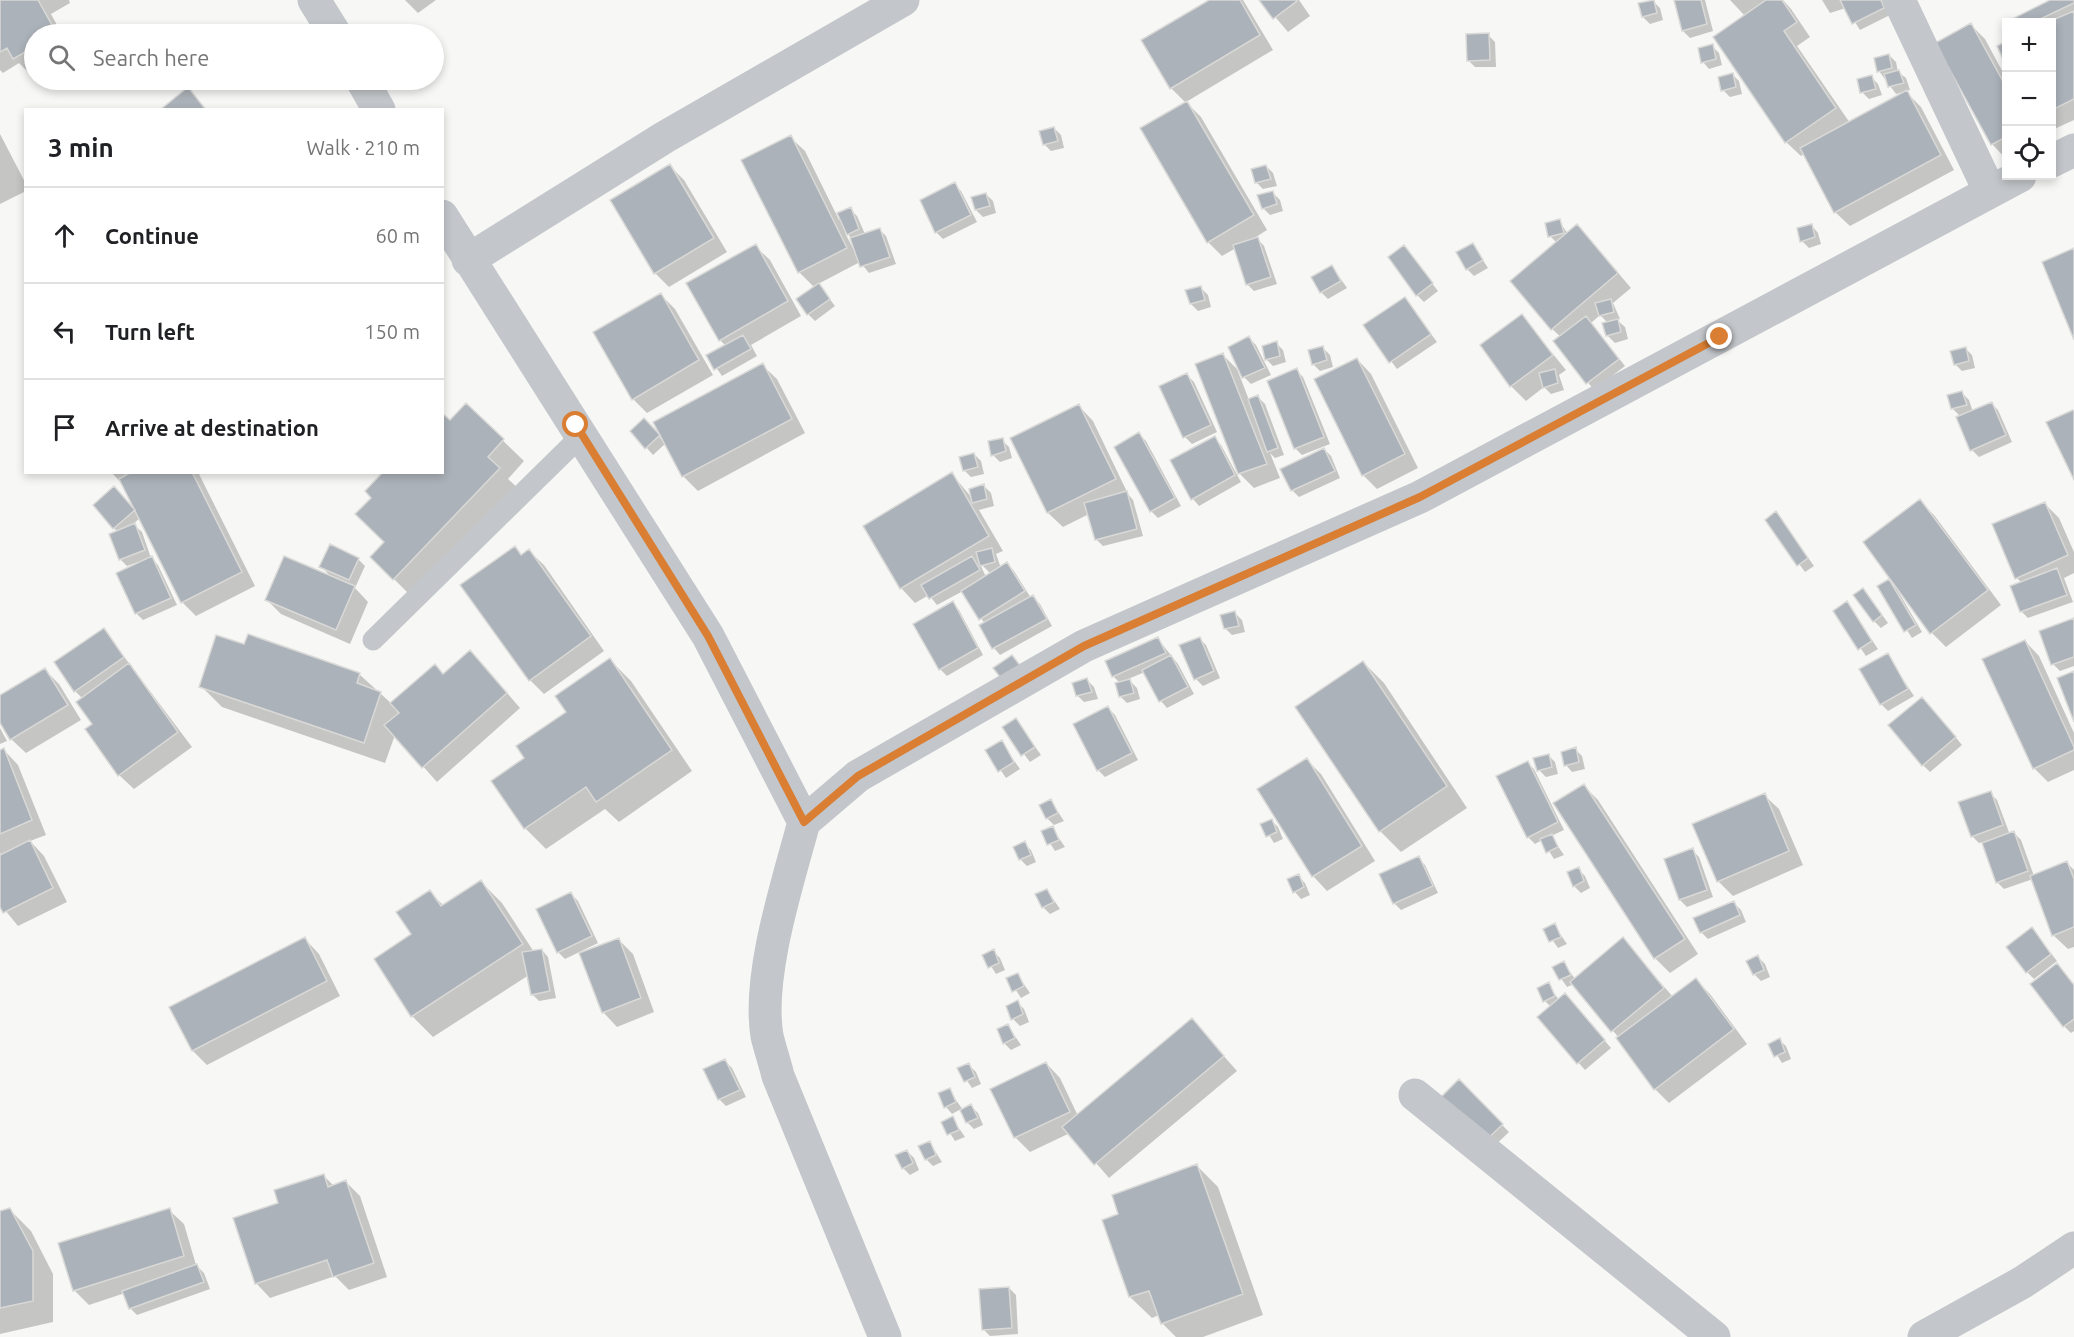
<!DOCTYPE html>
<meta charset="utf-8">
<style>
:root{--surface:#fff;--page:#f2f2f2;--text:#202124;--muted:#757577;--line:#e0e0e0}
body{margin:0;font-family:Ubuntu,sans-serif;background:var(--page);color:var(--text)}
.controls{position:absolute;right:18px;top:18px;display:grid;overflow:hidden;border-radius:0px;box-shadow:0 3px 9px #0003}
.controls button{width:54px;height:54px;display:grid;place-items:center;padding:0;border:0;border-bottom:2px solid var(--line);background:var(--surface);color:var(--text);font:30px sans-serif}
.stop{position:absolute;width:18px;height:18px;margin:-14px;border:4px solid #d97e33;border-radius:50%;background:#fff}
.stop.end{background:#d97e33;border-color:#fff;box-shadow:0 2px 6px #0008}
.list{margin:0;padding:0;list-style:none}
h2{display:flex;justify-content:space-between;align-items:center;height:78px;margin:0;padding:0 24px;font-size:26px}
h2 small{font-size:20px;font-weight:400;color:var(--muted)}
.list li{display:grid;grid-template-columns:39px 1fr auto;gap:18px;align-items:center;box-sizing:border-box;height:96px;padding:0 24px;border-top:2px solid var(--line)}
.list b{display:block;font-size:22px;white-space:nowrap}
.list em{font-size:20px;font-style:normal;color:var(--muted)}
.icon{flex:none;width:33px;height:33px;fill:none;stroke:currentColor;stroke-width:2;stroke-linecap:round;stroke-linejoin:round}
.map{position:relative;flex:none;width:2074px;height:1337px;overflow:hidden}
.search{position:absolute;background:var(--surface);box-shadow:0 3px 9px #0003;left:24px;top:24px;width:420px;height:66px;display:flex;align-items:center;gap:15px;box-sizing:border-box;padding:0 21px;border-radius:33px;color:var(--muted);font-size:22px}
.panel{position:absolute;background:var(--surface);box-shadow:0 3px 9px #0003;left:24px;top:108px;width:420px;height:366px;border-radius:0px}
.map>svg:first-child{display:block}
.shadow{fill:#0003;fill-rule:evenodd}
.building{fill:#acb2b9;stroke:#d9d9d7;stroke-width:1.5}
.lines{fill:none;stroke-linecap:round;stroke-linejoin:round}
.lane{stroke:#c3c6ca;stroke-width:21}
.street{stroke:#c3c6ca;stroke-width:33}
.route{stroke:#d97e33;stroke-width:8}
</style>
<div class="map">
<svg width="2074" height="1337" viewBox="0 0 2074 1337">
<rect width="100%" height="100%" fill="#f7f7f5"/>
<path class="shadow" d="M0 0H69L70 3 51 14 62 34H34V69L28 72 19 63 3 73 0 70Z
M405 0H436L418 13Z
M1212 0H1243L1273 50 1186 102 1201 117 1267 230 1256 237 1264 246 1277 284 1254 291 1247 284 1236 248 1222 256 1208 242 1186 103 1171 88Z
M1261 0H1299L1310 16 1288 32Z
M1675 0H1705L1713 31 1690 38 1683 31Z
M1730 0H1783L1791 9 1810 37 1797 46 1850 123 1906 92 1921 107 1954 170 1850 226 1835 212 1804 154 1801 156 1786 142 1745 16Z
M1822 0H1883L1890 15 1860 30 1846 8 1830 13Z
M2053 0H2074V120L2052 130V22L2012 21Z
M1653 1 1660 8 1663 20 1650 24 1643 17Z
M1971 25 1985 39 2006 78V159L1992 144Z
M1488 35 1495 42 1496 67H1475L1468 60Z
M1712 46 1719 53 1722 65 1709 69 1703 62Z
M1889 55 1896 62 1898 72 1906 78 1910 90 1896 94 1879 71Z
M1732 74 1739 81 1742 94 1730 97 1723 90Z
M1871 77 1878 84 1882 95 1869 99 1862 92Z
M188 89 207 110H162Z
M1054 128 1061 135 1064 148 1051 151 1044 144Z
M0 134 26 184V191L0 204Z
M790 137 805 151 839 220 850 209 857 216 865 234 879 229 886 236 896 264 869 273 860 262 818 284 835 306 815 321 808 314 815 288 799 272ZM846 232 852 239 854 250 845 233Z
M670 166 684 180 727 252 669 287 655 273Z
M1266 166 1273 173 1277 186 1263 189 1256 182Z
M954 184 961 191 977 222 943 239 936 232Z
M1273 193 1280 200 1283 211 1270 215 1263 208Z
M986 194 993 201 996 213 983 217 976 210Z
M1559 221 1568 234 1591 241 1631 288 1613 303 1620 319 1617 320 1625 327 1628 339 1615 343 1608 336 1604 324 1608 323 1600 315 1591 323 1625 366 1594 390 1555 341 1561 337 1552 329 1557 243 1550 236Z
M1812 226 1818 233 1821 244 1809 248 1802 241Z
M1473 245 1488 268 1474 276 1467 269Z
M755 246 770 260 801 316 751 345 757 356 722 376 708 356 726 346 720 340Z
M1404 247 1438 291 1424 302 1417 295Z
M1332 266 1347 288 1328 299 1321 292Z
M1201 288 1208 295 1211 307 1198 311 1191 304Z
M661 295 675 309 713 375 647 413 633 399Z
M1405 299 1437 342 1397 369 1365 326Z
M1522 316 1566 370 1559 375 1564 390 1551 394 1544 387 1526 401 1511 386 1482 346Z
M1249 338 1256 345 1271 375 1251 384 1244 377Z
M1276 343 1283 350 1286 362 1273 366 1266 359Z
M1323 348 1330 355 1333 367 1320 371 1313 364Z
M1965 348 1972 355 1975 368 1962 371 1955 364Z
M1223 355 1237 369 1249 400 1258 397 1265 404 1284 455 1275 458 1270 453 1280 478 1254 488 1240 474 1196 365Z
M1357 359 1371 374 1418 468 1377 489 1363 475Z
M762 365 777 379 805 433 698 491 683 476 666 443 653 455 632 431 644 420 663 441Z
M1296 370 1303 377 1330 444 1302 455 1295 448Z
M1187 375 1194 382 1217 432 1192 444 1185 437Z
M1962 393 1969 400 1973 412 1991 403 1998 410 2012 442 1979 457 1972 450 1961 417 1952 408Z
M466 405 524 461 508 479 520 490 415 600 372 557 442 472 450 422Z
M1079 406 1093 421 1128 494 1133 500 1143 536 1103 546 1096 539 1089 514 1063 527 1048 513 1012 439Z
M1139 434 1146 441 1181 506 1158 518 1151 511Z
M1214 438 1221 445 1241 482 1199 506 1193 499Z
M1002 440 1009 447 1012 458 1000 462 993 455Z
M1324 449 1331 456 1340 478 1299 497 1292 490Z
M974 454 981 461 984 474 971 477 964 470Z
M111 472H198L255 586 196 616 182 602 140 518 133 524 142 532 151 558 158 565 177 605 143 620 136 613 139 564 138 562 127 566 120 559 118 532 114 528 121 495 137 514 126 488Z
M952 474 972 498 984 486 991 493 994 506 979 510 1003 551 996 554 1001 568 1007 564 1014 571 1031 598 1033 597 1040 604 1052 626 1000 655 994 648 981 626 985 624 963 591 937 605 929 595 915 603 901 588 865 526ZM979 562 991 574 986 577Z
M1919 501 1934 515 2001 605 1946 647 1932 633 1900 590 1898 591 1922 632 1912 638 1879 587 1889 581 1897 586Z
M2045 504 2059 518 2074 552V573L2064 578 2073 602 2028 618 2021 611 2022 583 2017 578Z
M1776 513 1814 566 1805 572 1767 520Z
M515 548 522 556 529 551 544 565 604 651 544 694 530 680Z
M358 559 365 566 355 588 368 602 350 644 281 614 267 600 333 579 321 566Z
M1869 597 1888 623 1881 628 1874 621Z
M952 603 959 610 983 655 947 676 940 669Z
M1847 603 1878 649 1866 656 1835 611Z
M1235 613 1242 620 1245 632 1232 635 1225 628Z
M2074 620V666L2060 671 2053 664Z
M104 630 192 747 134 789 119 775 87 730 94 724 83 699 75 691Z
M1158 639 1178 664 1194 694 1167 708 1161 701 1145 672 1128 679 1137 688 1140 699 1127 703 1120 696V683L1113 676Z
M1200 639 1206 645 1220 678 1203 686 1196 679Z
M2025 641 2039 656 2074 733V770L2048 782 2034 768Z
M245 646 359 674 392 704 444 675 484 666 520 708 437 782 395 735 385 763 222 707 201 686Z
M1887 655 1914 696 1888 711 1881 704Z
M610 660 631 681 692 771 619 822 605 809 546 849 525 828 527 758 568 713Z
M1363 662 1384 683 1467 808 1401 852 1380 831Z
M45 670 59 684 81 720 26 753 11 739 0 720V697Z
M1087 680 1094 687 1098 699 1084 702 1077 695Z
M1929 705 1962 745 1930 772 1923 765Z
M1108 708 1115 715 1138 760 1105 777 1098 770Z
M1016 720 1041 755 1030 762 1004 728Z
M0 728 7 741 0 744Z
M1001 742 1020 769 1006 778 987 750Z
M1575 749 1582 756 1585 769 1572 772 1566 765Z
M4 750 18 765 46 835 30 841 44 856 67 902 18 926 0 904V856L2 855 0 853V752Z
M1548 755 1555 762 1558 774 1546 777 1539 770Z
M1307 760 1321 774 1375 861 1327 891 1313 876 1259 789Z
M1527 762 1534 769 1564 830 1551 836 1564 855 1554 859 1542 840 1535 844 1528 837Z
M1584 786 1598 800 1698 954 1670 973 1655 958 1556 804Z
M1990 793 1997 800 2010 835 2014 833 2021 840 2034 876 2067 863 2074 870V947L2068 949 2053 935 2033 879 2004 889 1997 882 1983 842 1979 843 1972 836Z
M1764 795 1779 809 1803 865 1733 896 1718 881Z
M1051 801 1064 821 1054 825 1047 818Z
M1271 820 1278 827 1283 839 1274 843 1262 824Z
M1052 828 1065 847 1055 851 1043 832Z
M1024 843 1031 850 1036 862 1027 866 1020 859Z
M1692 850 1699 857 1713 897 1687 907 1680 900 1666 860Z
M1418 858 1425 865 1438 893 1401 910 1394 903Z
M1578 869 1585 876 1590 888 1581 893 1574 886Z
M1298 876 1305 883 1310 895 1301 899 1295 892Z
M481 882 502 903 534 952 542 950 548 957 556 998 539 1001 532 994 529 975 433 1037 412 1016 376 959 413 934 430 892 444 906Z
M1047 890 1060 909 1050 914 1043 907Z
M571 894 578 901 598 943 565 959 558 952Z
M1734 903 1741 910 1746 922 1708 939 1701 932Z
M1554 925 1567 944 1558 948 1545 929Z
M2032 929 2057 961 2034 979 2027 972Z
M305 939 319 954 340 996 207 1065 193 1051Z
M1623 939 1673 997 1696 980 1710 994 1747 1044 1669 1103 1655 1089 1619 1038 1574 984 1567 987 1554 968 1564 963 1575 979Z
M619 940 633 954 654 1012 617 1027 603 1012Z
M993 951 1000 958 1005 970 996 974 984 955Z
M1758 957 1765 964 1770 977 1761 981 1754 974Z
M2057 965 2074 985V1031L2071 1033 2064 1026Z
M1017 974 1030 993 1021 998 1008 978Z
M1548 984 1559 1000 1572 1002 1611 1048 1585 1070 1539 1018 1551 1007 1545 1001Z
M1017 1002 1024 1009 1029 1022 1020 1026 1013 1019Z
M1192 1020 1237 1071 1109 1178 1070 1133 1030 1152 1016 1138 992 1089 1046 1063 1060 1078 1078 1116Z
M1008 1026 1021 1045 1011 1050 1004 1043Z
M1779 1040 1786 1046 1791 1059 1782 1063 1770 1044Z
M725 1061 732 1068 746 1097 726 1106 719 1099Z
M969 1065 976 1072 981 1084 972 1088 959 1069Z
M1459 1081 1509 1132 1485 1155Z
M949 1090 963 1110 971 1106 978 1113 983 1125 974 1129 967 1122 961 1109 952 1114 946 1107Z
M952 1118 965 1137 955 1141 943 1122Z
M930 1143 942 1162 933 1166 926 1159Z
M907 1151 914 1158 919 1170 910 1175 903 1168Z
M1197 1166 1218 1187 1263 1315 1203 1337H1176L1162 1323 1159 1315 1152 1318 1130 1297 1120 1215Z
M324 1176 334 1186 346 1182 360 1196 387 1277 349 1290 335 1276 270 1298 256 1283 280 1204Z
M10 1210 31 1231 53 1274V1322L0 1334V1212Z
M169 1210 184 1224 196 1265 204 1273 210 1289 137 1315 130 1308 125 1293 89 1305 74 1290Z
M1009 1288 1016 1295 1018 1334 990 1336 983 1329Z"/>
<path class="building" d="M0 0H38L57 34H34V47L13 59 7 48 0 52Z
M1209 0H1240L1260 35 1170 89 1141 40Z
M1259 0H1297V1L1273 19Z
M1654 0 1657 13 1642 17 1638 3Z
M1674 0H1701L1707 24 1682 31Z
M1766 0H1782L1797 22 1784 31 1836 108 1785 143 1713 37Z
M1840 0H1881L1884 8 1852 24Z
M2050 0H2074V3L2034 22H2011L2010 20Z
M2074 11V99L2052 110V22H2048Z
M1971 23 2006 87V137L1991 145 1935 43Z
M1489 33 1490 60 1467 61 1466 34Z
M2006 41V66L1997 46Z
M1713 44 1716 59 1701 63 1698 48Z
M1889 54 1892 68 1877 72 1874 58Z
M1899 70 1904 83 1888 87 1884 74Z
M1733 73 1736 87 1721 91 1718 77Z
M1872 75 1876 89 1860 93 1857 79Z
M188 87 206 110H160Z
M1907 90 1941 155 1834 213 1800 148Z
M1187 101 1254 215 1207 243 1140 128Z
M1054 127 1058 141 1043 145 1039 131Z
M791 135 847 248 798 273 741 160Z
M670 164 714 238 654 274 610 200Z
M1266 165 1271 179 1255 183 1251 169Z
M955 182 971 215 935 233 920 200Z
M1273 191 1277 204 1262 209 1257 195Z
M986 193 990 206 975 210 971 197Z
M851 207 859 229 847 235 837 213Z
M1560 219 1564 233 1548 237 1545 223Z
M1577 224 1618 273 1551 330 1510 281Z
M1812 224 1815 237 1800 242 1797 228Z
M880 228 890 257 860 267 850 238Z
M1258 237 1271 277 1246 285 1233 245Z
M1473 243 1483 260 1466 270 1456 252Z
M756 244 788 301 719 341 686 283Z
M1404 245 1433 283 1416 296 1388 257Z
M2074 248V340L2042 262Z
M1332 265 1341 281 1320 293 1311 277Z
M819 283 830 299 807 315 796 299Z
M1201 286 1205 300 1190 304 1185 290Z
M661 293 699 360 632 400 593 332Z
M1405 297 1431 334 1389 363 1363 325Z
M1611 299 1614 312 1599 316 1595 303Z
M1522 314 1553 355 1510 387 1480 345Z
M1586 316 1619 359 1586 384 1553 341Z
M1618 319 1621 332 1606 336 1602 323Z
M743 335 751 349 714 370 706 355Z
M1249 336 1265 368 1242 378 1228 347Z
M1277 341 1280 356 1265 360 1262 346Z
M1323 346 1327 360 1312 365 1308 350Z
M1966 347 1969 361 1954 365 1950 351Z
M1223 353 1267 464 1238 474 1195 364Z
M1357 358 1405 454 1362 476 1314 379Z
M763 363 792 419 682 477 653 422Z
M1297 368 1324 437 1294 449 1267 381Z
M1555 369 1558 383 1543 388 1539 373Z
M1187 373 1211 425 1183 438 1159 386Z
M1962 391 1967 405 1951 409 1947 395Z
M1258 395 1278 448 1267 452 1248 399Z
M1992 402 2006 435 1970 451 1956 417Z
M466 403 504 439 488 457 500 468 393 580 370 557 384 542 355 514 371 498 365 491 383 472H442V413L450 420Z
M1079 404 1116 479 1047 513 1010 438Z
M2073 410 2074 411V480L2046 422Z
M644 418 660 435 645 449 630 431Z
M1139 432 1175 498 1150 512 1114 447Z
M1215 436 1235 475 1191 500 1170 460Z
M1003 438 1006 451 991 456 988 441Z
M1324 448 1335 471 1291 491 1280 469Z
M974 453 978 467 963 471 959 457Z
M131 472H192L242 572 181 603 119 479Z
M952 472 989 536 900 589 863 526Z
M984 484 987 499 972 503 969 489Z
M114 486 135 510 113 529 93 505Z
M1127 491 1137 529 1095 540 1084 503Z
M1920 499 1988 590 1930 634 1863 542Z
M2045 502 2068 555 2015 579 1992 524Z
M1776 511 1808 558 1797 566 1765 520Z
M135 523 145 550 119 560 109 534Z
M330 544 359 558 349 580 319 567Z
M515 546 521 555 529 549 591 636 529 681 460 585Z
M992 548 995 562 980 566 976 552Z
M152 556 171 598 135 614 116 573Z
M284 556 355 586 336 630 265 600Z
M972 556 980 570 929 599 921 585Z
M1007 562 1025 591 979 620 961 591Z
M2057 568 2067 595 2020 612 2010 586Z
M1889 579 1916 625 1904 632 1877 586Z
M1863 588 1882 615 1873 622 1853 595Z
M1033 595 1047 619 992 649 979 625Z
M953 601 978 648 939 670 913 624Z
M1847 601 1872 641 1858 650 1833 611Z
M1235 611 1239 626 1224 629 1220 615Z
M2074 618V657L2051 665 2039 631Z
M104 628 124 657 74 692 54 662Z
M248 634 360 673 357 683 381 692 364 743 199 687 216 635 244 644Z
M1158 637 1166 653 1112 677 1105 661Z
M1200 637 1214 671 1194 680 1179 645Z
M2025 640 2074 747V750L2033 769 1982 659Z
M470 650 507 693 422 768 384 725 399 713 390 703 435 664 443 674Z
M1888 653 1908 689 1880 705 1859 669Z
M1012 655 1025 672 1007 686 993 668Z
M1171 655 1188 687 1159 702 1142 670Z
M610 658 672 750 596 802 586 787 524 829 491 781 524 758 516 746 566 712 555 696Z
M1363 661 1447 786 1379 832 1295 707Z
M129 663 178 732 118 776 85 729 92 724 76 702Z
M45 668 68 705 10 740 0 723V695Z
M2074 671V722L2057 678Z
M1087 678 1092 692 1076 696 1072 683Z
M1130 679 1134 693 1119 697 1115 683Z
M1922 697 1956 737 1922 766 1888 725Z
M1108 706 1132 753 1097 771 1073 724Z
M1016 718 1035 747 1021 756 1002 727Z
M1002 740 1014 762 998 772 985 750Z
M1576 747 1579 762 1564 766 1561 752Z
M4 748 32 820 0 834V750Z
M1549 754 1552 767 1537 771 1533 758Z
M1307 758 1362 846 1312 877 1257 789Z
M1528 761 1558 822 1527 838 1496 776Z
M1584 784 1685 939 1654 959 1553 803Z
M1991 791 2003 825 1971 837 1958 802Z
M1765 793 1789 851 1717 882 1692 824Z
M1051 799 1058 813 1046 819 1039 805Z
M1272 819 1277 832 1266 837 1260 824Z
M1053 826 1059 840 1047 845 1041 831Z
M2014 831 2028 871 1996 883 1982 843Z
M1552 834 1558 847 1546 853 1540 839Z
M30 840 53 888 3 913 0 907V855Z
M1025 841 1031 855 1019 860 1013 847Z
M1693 848 1707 890 1679 900 1664 859Z
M1419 856 1433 886 1393 904 1379 874Z
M2067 861 2074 879V927L2052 936 2030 876Z
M1579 867 1584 881 1573 887 1567 872Z
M1299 874 1304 887 1293 893 1287 879Z
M481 880 523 944 411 1017 374 959 411 934 396 912 430 890 441 906Z
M1047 889 1054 902 1042 908 1035 894Z
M571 892 592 936 557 953 536 909Z
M1734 901 1740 915 1700 933 1693 918Z
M1555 923 1561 937 1549 942 1543 929Z
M2032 927 2051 954 2026 973 2006 947Z
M305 937 327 981 192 1051 169 1007Z
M1623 937 1664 988 1611 1032 1570 982Z
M619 938 641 998 602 1013 579 953Z
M542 949 550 991 531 995 522 952Z
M994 949 999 963 988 968 982 955Z
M1758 955 1764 970 1753 975 1746 961Z
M1564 961 1571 975 1559 980 1552 967Z
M2057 963 2074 985V1019L2063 1027 2030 984Z
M1018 973 1024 986 1012 992 1006 978Z
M1696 978 1734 1029 1654 1090 1616 1038Z
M1549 982 1555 996 1543 1002 1537 988Z
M1565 993 1605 1040 1577 1064 1537 1017Z
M1018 1000 1023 1014 1011 1020 1006 1006Z
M1192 1018 1224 1056 1094 1165 1062 1127Z
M1008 1024 1015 1038 1003 1044 997 1029Z
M1780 1038 1785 1052 1774 1057 1768 1044Z
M725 1059 740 1090 718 1100 703 1069Z
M1046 1062 1070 1112 1014 1138 990 1089Z
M969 1063 975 1077 964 1082 957 1068Z
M1459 1079 1503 1124 1477 1149 1434 1104Z
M950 1088 956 1102 944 1108 938 1093Z
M971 1104 978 1118 966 1123 960 1110Z
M953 1116 959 1130 947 1135 941 1122Z
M930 1141 936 1155 925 1160 918 1146Z
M907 1150 913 1163 902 1169 895 1155Z
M1197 1164 1243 1294 1161 1324 1149 1291 1129 1297 1102 1220 1118 1214 1112 1195Z
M324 1174 328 1187 346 1180 374 1263 333 1277 327 1260 255 1284 233 1218 278 1203 274 1190Z
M10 1208 33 1251V1301L0 1308V1211Z
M170 1208 184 1256 73 1291 58 1243Z
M197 1264 204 1282 129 1309 122 1291Z
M1009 1287 1012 1328 982 1330 979 1289Z"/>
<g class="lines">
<path class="lane" d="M373 640 582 435"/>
<path class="street" d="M314 0 335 34
M1899 0 1989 190
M362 80 379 110
M2052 161 2074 150
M442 216 708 636 804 822C788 882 757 975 767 1036 770 1049 775 1063 778 1076L885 1337
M468 260 665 137 903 0
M804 822 858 776 1084 646 1420 497 2020 176
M1415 1095 1714 1337
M1924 1337 2023 1282 2074 1248"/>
</g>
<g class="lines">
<path class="route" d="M576 425 708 636 804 822 858 776 1084 646 1420 497 1720 337"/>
</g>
</svg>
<div class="controls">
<button>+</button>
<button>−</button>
<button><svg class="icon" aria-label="locate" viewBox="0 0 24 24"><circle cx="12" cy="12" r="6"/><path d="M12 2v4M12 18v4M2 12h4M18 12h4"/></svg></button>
</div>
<div class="stop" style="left:576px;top:425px"></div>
<div class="stop end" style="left:1720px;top:337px"></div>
<div class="search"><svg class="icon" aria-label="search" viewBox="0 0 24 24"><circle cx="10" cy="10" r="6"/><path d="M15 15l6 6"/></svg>Search here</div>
<section class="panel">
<h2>3 min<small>Walk · 210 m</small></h2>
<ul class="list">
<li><svg class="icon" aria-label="ahead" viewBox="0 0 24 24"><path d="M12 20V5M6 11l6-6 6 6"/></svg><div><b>Continue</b></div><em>60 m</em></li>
<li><svg class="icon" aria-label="left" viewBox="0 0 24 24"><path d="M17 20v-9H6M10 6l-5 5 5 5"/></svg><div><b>Turn left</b></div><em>150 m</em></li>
<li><svg class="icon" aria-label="arrive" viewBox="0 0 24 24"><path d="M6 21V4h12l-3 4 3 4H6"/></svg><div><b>Arrive at destination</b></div></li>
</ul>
</section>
</div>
